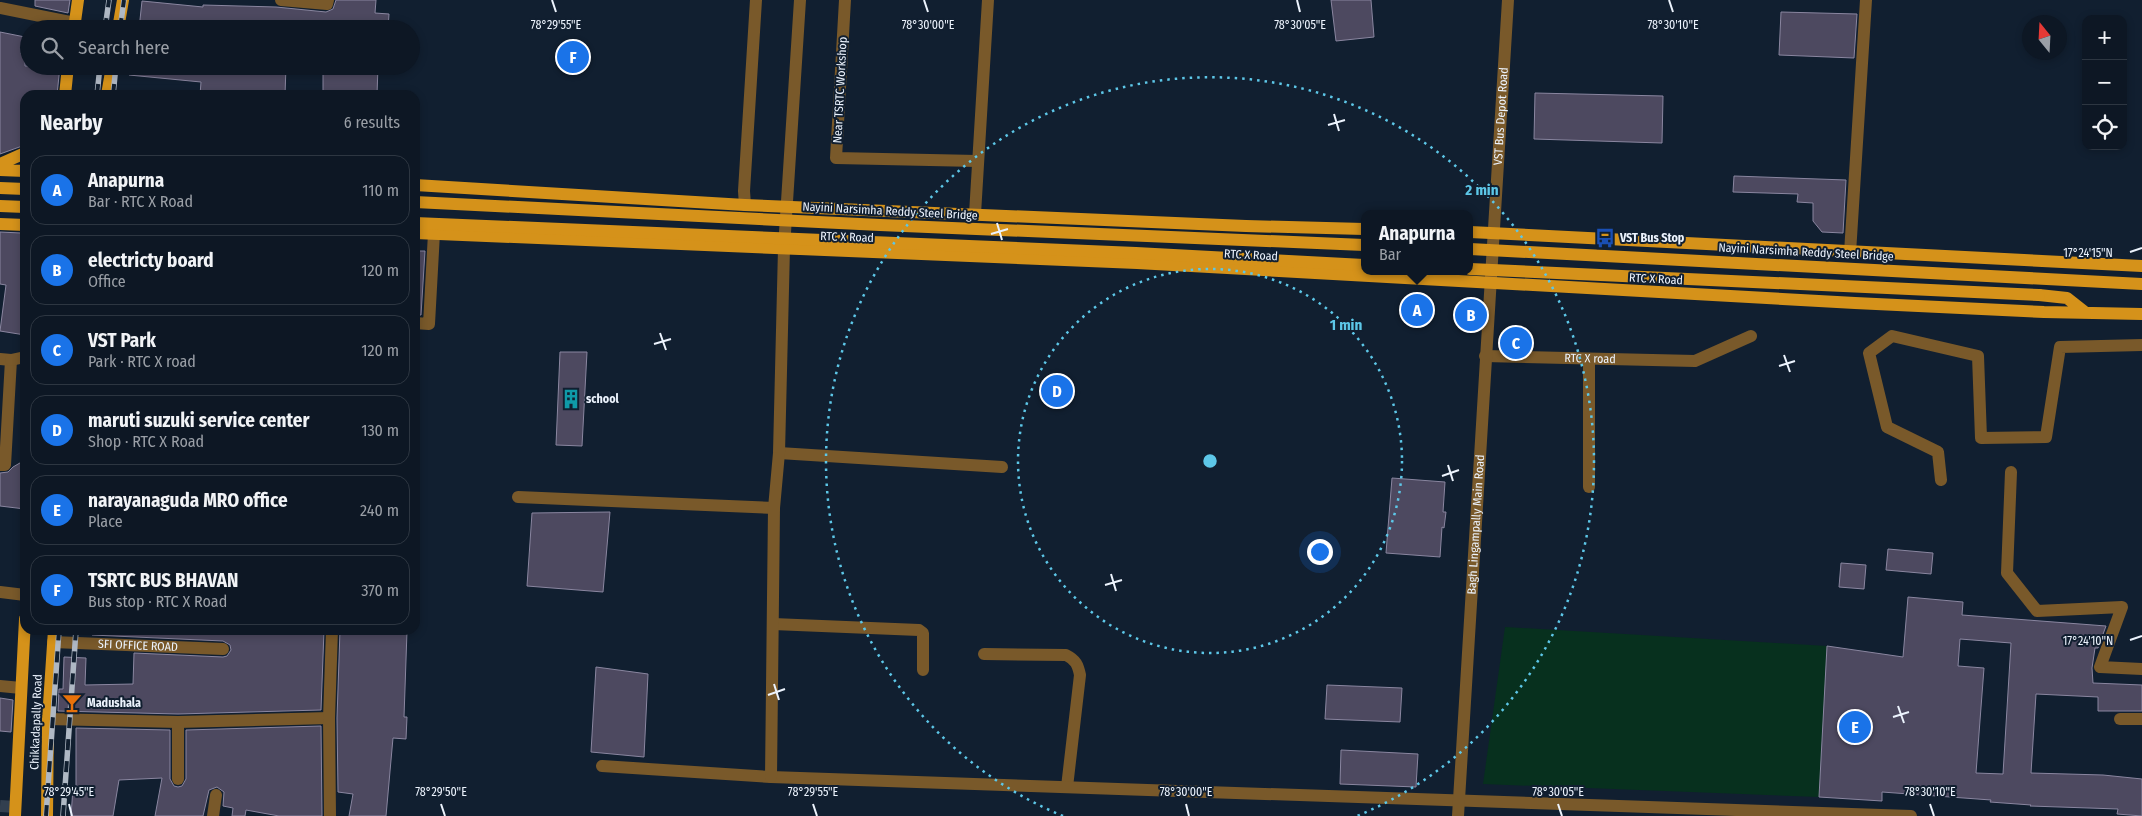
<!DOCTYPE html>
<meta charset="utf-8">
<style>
:root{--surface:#0d1724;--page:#1b2431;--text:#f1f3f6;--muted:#9a9fa6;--line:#2d3641;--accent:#1a73e8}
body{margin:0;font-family:"Fira Sans Condensed",sans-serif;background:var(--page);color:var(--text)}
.controls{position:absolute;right:15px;top:15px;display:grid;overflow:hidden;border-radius:10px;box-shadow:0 2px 8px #0003}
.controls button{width:45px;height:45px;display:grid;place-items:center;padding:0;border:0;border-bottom:1px solid var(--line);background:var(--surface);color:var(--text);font:25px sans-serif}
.compass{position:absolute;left:2022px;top:15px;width:45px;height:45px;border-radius:50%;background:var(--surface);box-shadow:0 2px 8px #0003;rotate:342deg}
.you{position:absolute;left:1319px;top:551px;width:18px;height:18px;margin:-12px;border:4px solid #fff;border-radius:50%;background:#1a73e8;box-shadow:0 0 0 8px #1a73e833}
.badge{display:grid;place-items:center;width:32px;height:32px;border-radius:50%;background:var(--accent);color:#fff;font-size:16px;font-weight:700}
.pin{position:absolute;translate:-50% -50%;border:2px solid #fff;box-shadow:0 1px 5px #0006}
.popup{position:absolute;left:1361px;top:210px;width:112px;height:65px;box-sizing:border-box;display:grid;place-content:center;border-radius:10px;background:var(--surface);filter:drop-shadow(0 1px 4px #0005);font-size:16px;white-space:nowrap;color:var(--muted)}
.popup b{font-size:19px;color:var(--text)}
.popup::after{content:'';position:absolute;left:50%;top:100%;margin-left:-10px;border:10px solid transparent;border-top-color:var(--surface)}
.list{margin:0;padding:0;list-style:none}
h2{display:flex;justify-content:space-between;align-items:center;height:65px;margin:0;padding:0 20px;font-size:21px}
h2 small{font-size:16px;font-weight:400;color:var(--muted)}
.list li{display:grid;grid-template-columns:32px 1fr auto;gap:15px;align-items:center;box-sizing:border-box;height:70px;margin:0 10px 10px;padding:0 10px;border:1px solid var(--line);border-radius:15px}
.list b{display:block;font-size:19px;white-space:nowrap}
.list p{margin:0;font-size:16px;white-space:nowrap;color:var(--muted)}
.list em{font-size:16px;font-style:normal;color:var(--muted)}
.icon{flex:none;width:28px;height:28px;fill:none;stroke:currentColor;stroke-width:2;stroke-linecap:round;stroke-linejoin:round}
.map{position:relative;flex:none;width:2142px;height:816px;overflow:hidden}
.search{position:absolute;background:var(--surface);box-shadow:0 2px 8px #0003;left:20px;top:20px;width:400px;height:55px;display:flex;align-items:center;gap:12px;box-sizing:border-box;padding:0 18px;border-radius:28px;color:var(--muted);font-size:19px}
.panel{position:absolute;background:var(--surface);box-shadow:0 2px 8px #0003;left:20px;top:90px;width:400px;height:545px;border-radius:15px}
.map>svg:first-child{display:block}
.green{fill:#07301e}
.building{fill:#4d4960;stroke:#8a86a0;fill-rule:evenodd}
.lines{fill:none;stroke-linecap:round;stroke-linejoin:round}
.minor-tunnel{stroke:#323f4f;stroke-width:12;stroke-dasharray:12 6;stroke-linecap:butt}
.minor{stroke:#79592a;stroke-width:12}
.major{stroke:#d5921a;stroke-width:12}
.rail-casing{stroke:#afb8c4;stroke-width:5.5}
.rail{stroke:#111f30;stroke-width:4;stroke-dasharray:11;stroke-linecap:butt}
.major-bridge{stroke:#d5921a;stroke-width:12}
.ticks{fill:none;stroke:#ecf3fd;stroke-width:2}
.ring{fill:none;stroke:#5dc7e8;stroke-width:2.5;stroke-dasharray:2.5 5}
.labels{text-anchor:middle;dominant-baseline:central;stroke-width:4;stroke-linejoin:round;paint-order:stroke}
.street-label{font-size:12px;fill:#ecf3fd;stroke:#111f30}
.poi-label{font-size:12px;font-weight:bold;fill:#ecf3fd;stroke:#111f30;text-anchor:start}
.ticks-label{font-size:12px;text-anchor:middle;fill:#ecf3fd;stroke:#111f30;stroke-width:4;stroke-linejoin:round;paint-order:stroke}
.centre{fill:#5dc7e8;stroke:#111f30;stroke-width:2.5}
.ring-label{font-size:15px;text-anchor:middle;font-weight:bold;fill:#5dc7e8;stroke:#111f30;stroke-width:4;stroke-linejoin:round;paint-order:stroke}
</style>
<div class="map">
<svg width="2142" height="816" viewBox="0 0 2142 816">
<rect width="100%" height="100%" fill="#111f30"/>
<path class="green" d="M1505 627 1827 646 1819 797 1483 784Z"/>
<path class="building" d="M35 0H70L68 13 35 6Z
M336 0H376L375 13 389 14 388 29H139L142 1 203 7V5L276 7 326 12 333 9Z
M1331 0H1371L1374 37 1336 41Z
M1781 12 1857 14 1854 58 1779 55Z
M0 32 25 37 21 54H25V66H60L57 95H25V145L0 154Z
M130 66H286L285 95H200L201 82 129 75Z
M336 66H378L377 95H323V74H336Z
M1535 93 1663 96 1662 143 1534 139Z
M1734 176 1846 180 1843 233 1822 232 1813 221V203L1797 202 1798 194 1733 192Z
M0 232 21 233 25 255V335L0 331 6 285 0 284Z
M415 251H425L421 315H415Z
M560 352H587L582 446 556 445Z
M25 460V509L0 506V473L8 472 13 467Z
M1392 478 1445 482 1443 512H1446L1444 528 1442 527 1440 557 1386 553Z
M610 512 603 592 527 586 532 513Z
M1888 549 1933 553 1931 574 1886 570Z
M1841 563 1866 565 1864 589 1839 587Z
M1908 597 1963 602 1962 615 2106 626 2098 648H2095L2092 668 2093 683 2142 685V711H2098V697L2036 694 2031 773 2103 775 2142 779V816L2117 814 2118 809 2030 806 2031 805 1990 802 1991 800 1882 792V801L1819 797 1827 646 1903 657ZM1960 639 2011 643 2003 774 1976 773 1984 668 1958 666Z
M93 630H324L321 710 178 714 58 711 59 689H63L64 657 86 658 85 685 133 684 134 653 223 657 227 656 231 650 230 645 223 641 92 635Z
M340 630 407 631 404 717H407L406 739 393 738 386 816H349L353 794 338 792 337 718Z
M596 667 648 674 644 757 591 752Z
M1327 685 1402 688 1400 722 1325 719Z
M0 698 13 700 11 732 0 731Z
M321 726 322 816H279L246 810 245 816H232L233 808 223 806 224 792 217 787 209 790 203 816H155L162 778 119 780 113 816H71L73 788H76V728L170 730V779L174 786 178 787 182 786 186 779V730Z
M1341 750 1418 754 1416 787 1340 784Z"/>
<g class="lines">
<path class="minor-tunnel" d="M0 806 15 807"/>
<g class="minor">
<path d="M281 0 327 4 328 0"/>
<path d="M845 0 836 158 977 161"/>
<path d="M0 8 75 23"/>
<path d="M745 205 744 191 756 0"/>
<path d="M975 214 988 0"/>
<path d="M1850 253 1866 0"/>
<path d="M415 323 429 324 434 233"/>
<path id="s1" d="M1485 356 1695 361 1751 336"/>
<path d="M0 359 11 360 5 465H0"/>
<path d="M1589 359V487"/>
<path d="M11 360 25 357"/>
<path d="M779 453 1002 467"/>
<path d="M2011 472 2007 573 2037 611 2122 607 2100 667 2142 669"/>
<path d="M1941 480 1938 452 1887 427 1869 353 1892 336 1978 356 1981 438 2046 437 2060 347 2142 345"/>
<path d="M518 497 774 508"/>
<path d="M0 592 25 595"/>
<path d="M773 624 919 630 923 633V670"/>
<path id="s2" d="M53 642 223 649"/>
<path d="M984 654 1066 655C1076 660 1078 665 1080 675L1067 787"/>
<path d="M0 686 21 688"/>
<path d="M48 719 178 722 329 718"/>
<path d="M2120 719H2142"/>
<path d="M602 766 771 777 1911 816"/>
<path d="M771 777 774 508 779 453 784 248 800 0"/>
<path d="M178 779V722"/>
<path d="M213 816 216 795"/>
<path d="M330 816 329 718 332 630"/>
<path id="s3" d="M1458 816 1508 0"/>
</g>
<path class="major" d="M74 29 78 0
M118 29 123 0
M65 95 68 66
M107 95 112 66
M0 164 25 153
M0 170 25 171
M415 185 745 205 1246 226 1364 229
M0 188 25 189
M0 206 25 207
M0 224 25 225
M1470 232 2142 266
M415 233 1137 263 1855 303 2044 312 2142 314
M2039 295 2067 298 2086 313
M15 816 25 619
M47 816 48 719 54 630"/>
<defs>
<path id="rail" d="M105 29 109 0
M120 29 124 0
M97 95 100 66
M113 95 116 66
M46 816 59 630
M63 816 76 630"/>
</defs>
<use href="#rail" class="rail-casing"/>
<use href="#rail" class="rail"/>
<path class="major-bridge" d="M415 202 880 225 1364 245
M415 223 1136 253 1364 265
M1470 249 2142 284
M1470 269 2039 295"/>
</g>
<path class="ticks" d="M552 0 556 12M924 0 928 12M1297 0 1300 12M1669 0 1673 12M1334 114 1339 131M1328 125 1345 120M997 223 1002 240M991 234 1008 229M2130 252 2142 248M660 333 666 350M654 344 671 339M1784 355 1790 372M1779 366 1795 361M1448 465 1453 481M1442 476 1459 470M1111 574 1116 591M1105 585 1122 580M2130 640 2142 636M774 684 779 700M768 695 785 689M1898 706 1904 723M1893 717 1909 712M69 804 72 816M441 804 445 816M813 804 817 816M1186 804 1189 816M1558 804 1562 816M1930 804 1934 816"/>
<g class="ring">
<circle cx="1210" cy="461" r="192"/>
<path d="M1063 816A384 384 0 1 1 1357 816"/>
</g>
<defs>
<symbol id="bus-bare" viewBox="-9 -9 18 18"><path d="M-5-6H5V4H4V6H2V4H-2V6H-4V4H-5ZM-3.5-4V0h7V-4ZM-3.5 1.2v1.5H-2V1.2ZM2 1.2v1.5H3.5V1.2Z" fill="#1a4fb4" stroke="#111f30" stroke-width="2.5" paint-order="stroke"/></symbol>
<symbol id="building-bare" viewBox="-9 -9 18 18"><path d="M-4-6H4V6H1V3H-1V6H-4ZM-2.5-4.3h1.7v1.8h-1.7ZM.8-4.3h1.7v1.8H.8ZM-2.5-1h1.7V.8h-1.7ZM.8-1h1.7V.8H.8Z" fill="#0f9aa8" stroke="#111f30" stroke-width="2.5" paint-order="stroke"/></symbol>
<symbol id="bar-bare" viewBox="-9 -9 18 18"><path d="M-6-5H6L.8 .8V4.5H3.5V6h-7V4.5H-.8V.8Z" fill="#e8710a" stroke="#111f30" stroke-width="2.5" paint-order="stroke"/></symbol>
</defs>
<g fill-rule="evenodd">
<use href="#bus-bare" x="1591" y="224" width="28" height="28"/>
<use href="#building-bare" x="557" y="385" width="28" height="28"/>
<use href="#bar-bare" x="58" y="689" width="28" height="28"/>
</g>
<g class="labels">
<g class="street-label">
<text transform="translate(840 90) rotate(-87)">Near TSRTC Workshop</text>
<text stroke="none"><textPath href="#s3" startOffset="701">VST Bus Depot Road</textPath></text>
<text transform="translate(890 211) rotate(3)">Nayini Narsimha Reddy Steel Bridge</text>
<text transform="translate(847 237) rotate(2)">RTC X Road</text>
<text transform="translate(1806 252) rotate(3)">Nayini Narsimha Reddy Steel Bridge</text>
<text transform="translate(1251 255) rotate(3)">RTC X Road</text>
<text transform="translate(1656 279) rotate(3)">RTC X Road</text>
<text stroke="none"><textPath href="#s1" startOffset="105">RTC X road</textPath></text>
<text stroke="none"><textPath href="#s3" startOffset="292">Bagh Lingampally Main Road</textPath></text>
<text stroke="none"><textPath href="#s2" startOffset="85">SFI OFFICE ROAD</textPath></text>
<text transform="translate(36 722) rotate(-88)">Chikkadapally Road</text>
</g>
<g class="poi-label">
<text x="1620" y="238">VST Bus Stop</text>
<text x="586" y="399">school</text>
<text x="87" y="703">Madushala</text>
</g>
</g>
<g class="ticks-label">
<text x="556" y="29">78°29'55"E</text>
<text x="928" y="29">78°30'00"E</text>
<text x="1300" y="29">78°30'05"E</text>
<text x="1673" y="29">78°30'10"E</text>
<text x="2088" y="257">17°24'15"N</text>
<text x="2088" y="645">17°24'10"N</text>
<text x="69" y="796">78°29'45"E</text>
<text x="441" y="796">78°29'50"E</text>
<text x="813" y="796">78°29'55"E</text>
<text x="1186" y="796">78°30'00"E</text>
<text x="1558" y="796">78°30'05"E</text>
<text x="1930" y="796">78°30'10"E</text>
</g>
<circle cx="1210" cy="461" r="8" class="centre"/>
<g class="ring-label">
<text x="1482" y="195">2 min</text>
<text x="1346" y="330">1 min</text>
</g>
</svg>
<div class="controls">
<button>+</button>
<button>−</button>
<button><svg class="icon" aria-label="locate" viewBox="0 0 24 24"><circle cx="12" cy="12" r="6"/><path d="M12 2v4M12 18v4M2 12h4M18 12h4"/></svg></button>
</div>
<svg class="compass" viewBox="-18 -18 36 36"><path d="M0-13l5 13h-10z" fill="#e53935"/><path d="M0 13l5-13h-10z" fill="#9a9fa6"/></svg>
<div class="you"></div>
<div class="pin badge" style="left:1417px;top:310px">A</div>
<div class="popup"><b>Anapurna</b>Bar</div>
<div class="pin badge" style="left:1471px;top:315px">B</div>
<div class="pin badge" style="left:1516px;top:343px">C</div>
<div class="pin badge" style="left:1057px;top:391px">D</div>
<div class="pin badge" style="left:1855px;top:727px">E</div>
<div class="pin badge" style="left:573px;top:57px">F</div>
<div class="search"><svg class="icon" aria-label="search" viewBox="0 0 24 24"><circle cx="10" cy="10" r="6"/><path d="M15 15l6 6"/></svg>Search here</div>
<section class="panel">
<h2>Nearby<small>6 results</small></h2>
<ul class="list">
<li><span class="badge">A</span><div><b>Anapurna</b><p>Bar · RTC X Road</p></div><em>110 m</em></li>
<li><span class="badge">B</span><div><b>electricty board</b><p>Office</p></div><em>120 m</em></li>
<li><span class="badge">C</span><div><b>VST Park</b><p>Park · RTC X road</p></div><em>120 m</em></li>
<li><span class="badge">D</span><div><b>maruti suzuki service center</b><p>Shop · RTC X Road</p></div><em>130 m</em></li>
<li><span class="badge">E</span><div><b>narayanaguda MRO office</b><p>Place</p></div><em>240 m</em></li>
<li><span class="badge">F</span><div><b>TSRTC BUS BHAVAN</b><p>Bus stop · RTC X Road</p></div><em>370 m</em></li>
</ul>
</section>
</div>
